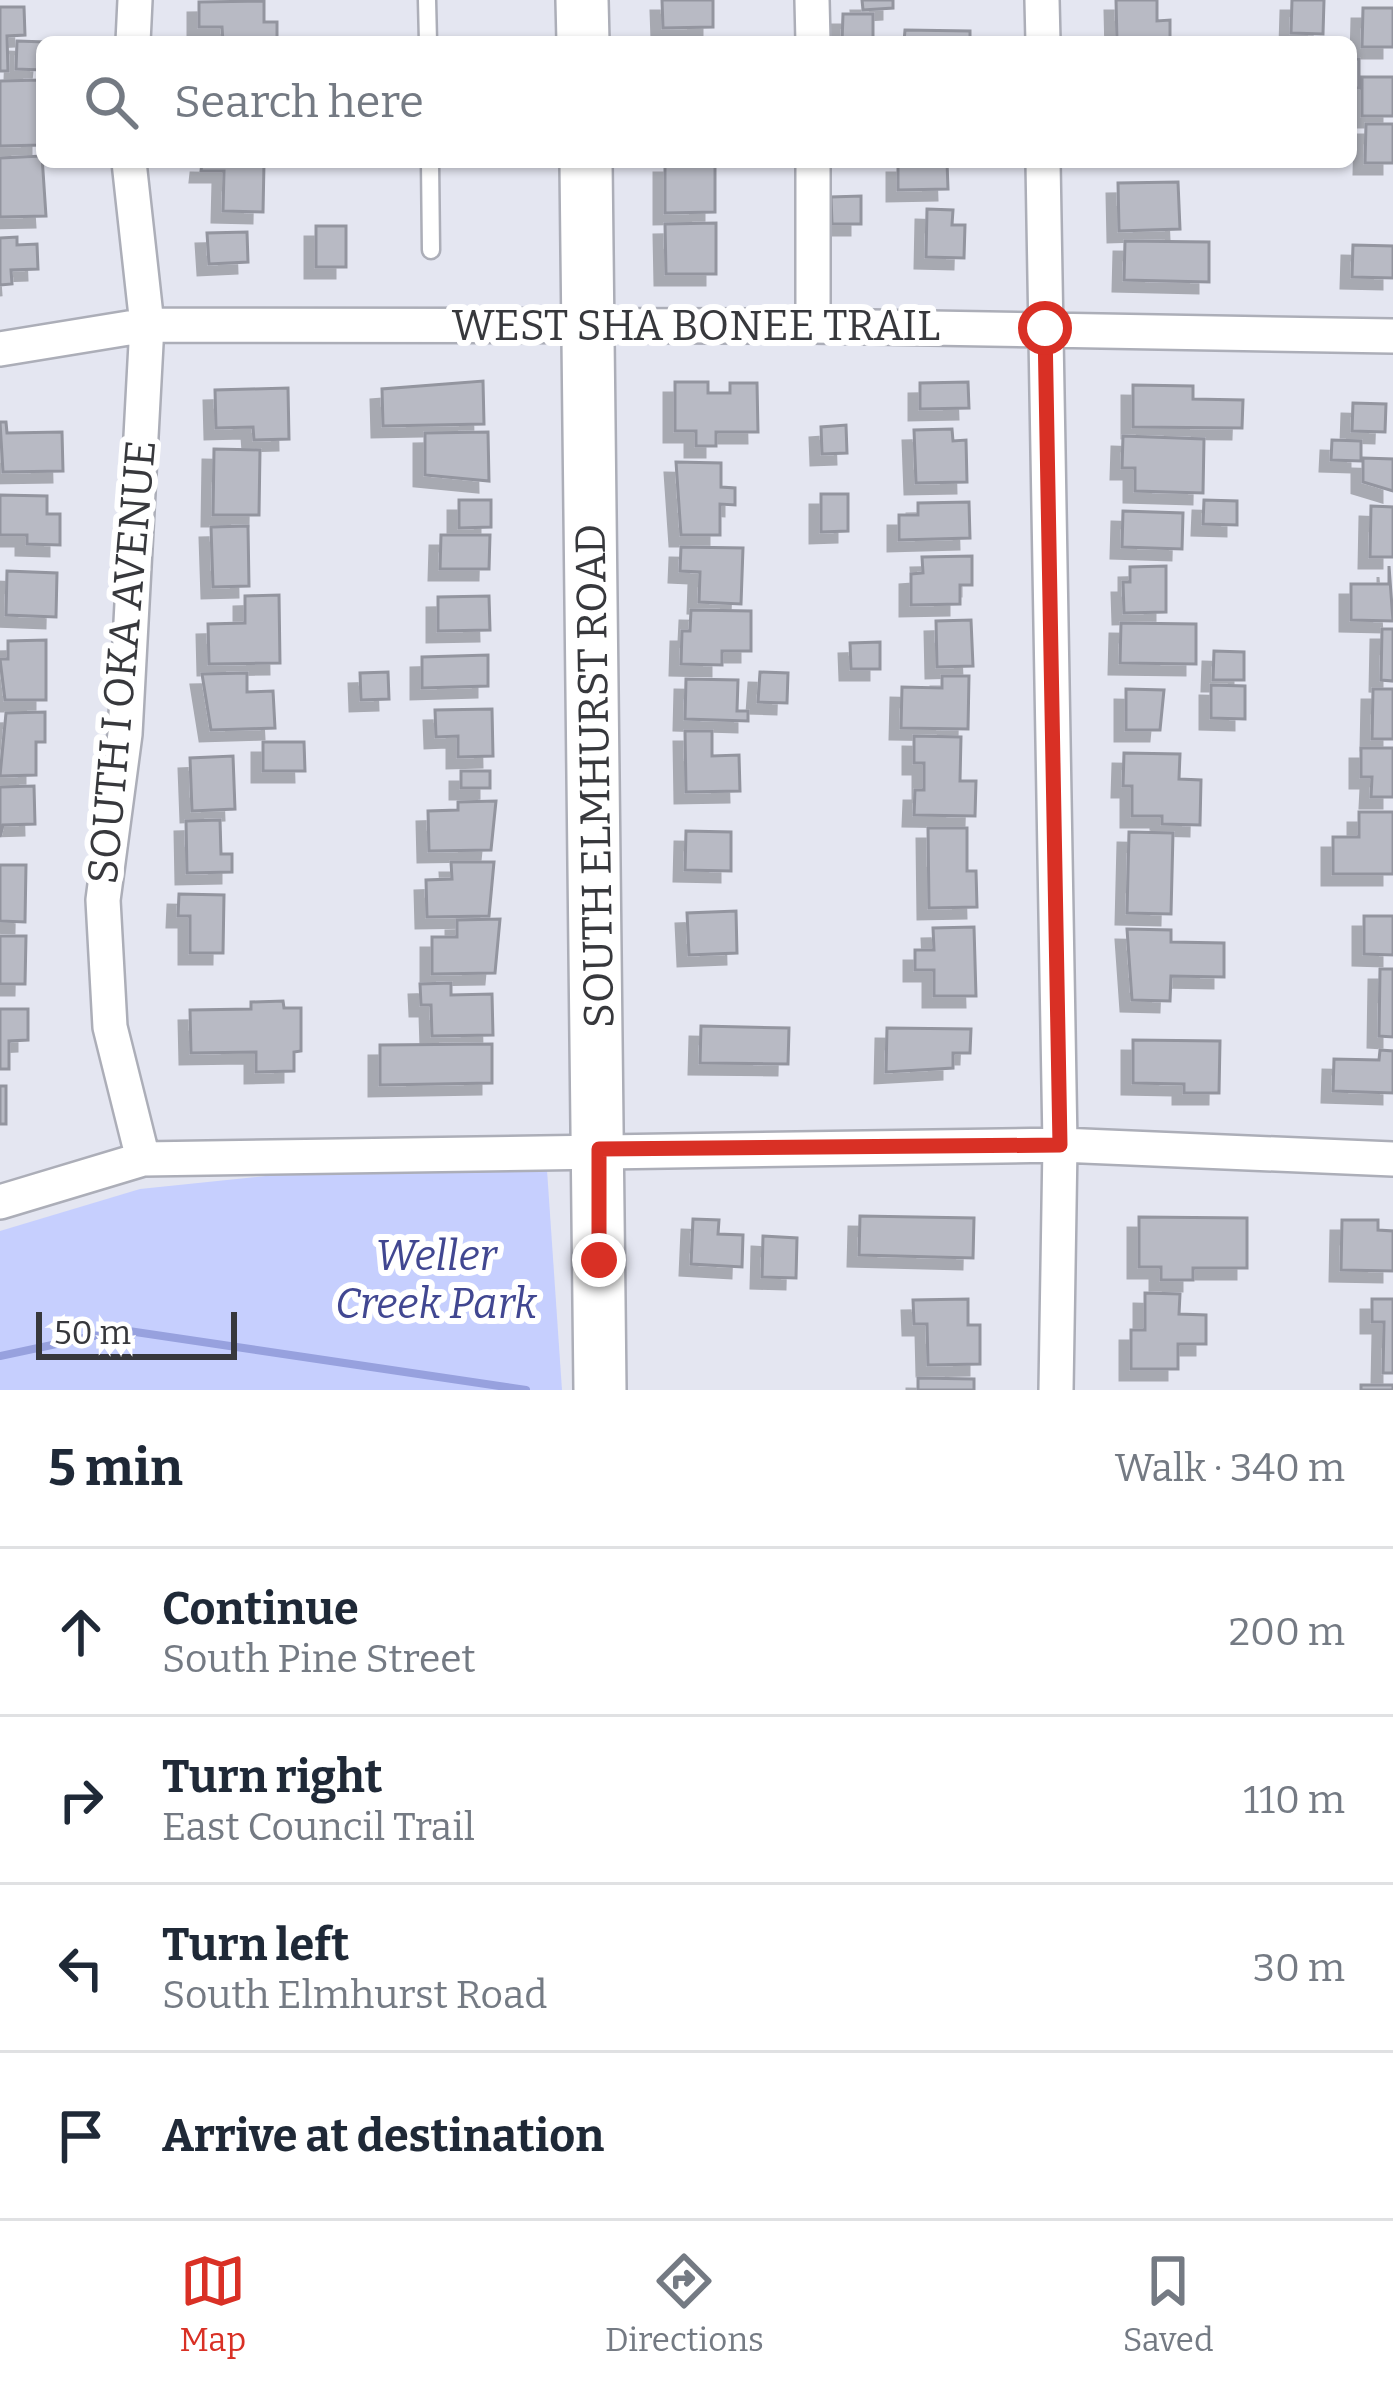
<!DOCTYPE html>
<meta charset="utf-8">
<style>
:root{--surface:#fff;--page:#f6f6f7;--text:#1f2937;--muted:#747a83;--line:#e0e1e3;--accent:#d93025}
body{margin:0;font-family:Bitter,serif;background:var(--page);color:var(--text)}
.scale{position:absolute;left:36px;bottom:30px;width:201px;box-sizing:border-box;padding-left:12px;border:6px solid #37383c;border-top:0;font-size:33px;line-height:42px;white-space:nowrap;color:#37383c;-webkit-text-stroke:9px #fff;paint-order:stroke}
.stop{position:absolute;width:36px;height:36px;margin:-27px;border:9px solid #d93025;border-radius:50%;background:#fff}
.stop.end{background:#d93025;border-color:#fff;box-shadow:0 3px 12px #0008}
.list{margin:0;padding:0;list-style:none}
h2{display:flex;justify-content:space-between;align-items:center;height:156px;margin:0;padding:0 48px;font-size:51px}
h2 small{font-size:39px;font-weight:400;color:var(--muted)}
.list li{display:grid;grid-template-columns:78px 1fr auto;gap:36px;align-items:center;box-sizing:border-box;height:168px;padding:0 48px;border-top:3px solid var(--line)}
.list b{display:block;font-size:45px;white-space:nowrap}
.list p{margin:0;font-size:39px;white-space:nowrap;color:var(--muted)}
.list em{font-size:39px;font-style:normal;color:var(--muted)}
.icon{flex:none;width:66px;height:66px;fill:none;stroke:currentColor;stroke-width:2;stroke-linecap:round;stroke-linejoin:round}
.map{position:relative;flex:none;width:1393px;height:1390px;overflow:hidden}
.search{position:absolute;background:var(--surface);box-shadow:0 3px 9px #0004;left:36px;right:36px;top:36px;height:132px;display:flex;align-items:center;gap:30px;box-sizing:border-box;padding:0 42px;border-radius:18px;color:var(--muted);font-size:45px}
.sheet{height:828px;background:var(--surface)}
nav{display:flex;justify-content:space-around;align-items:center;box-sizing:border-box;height:168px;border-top:3px solid var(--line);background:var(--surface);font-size:33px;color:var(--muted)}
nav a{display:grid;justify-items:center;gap:6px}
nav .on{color:var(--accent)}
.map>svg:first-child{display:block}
.green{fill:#c6cffe}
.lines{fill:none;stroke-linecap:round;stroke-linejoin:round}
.stream{stroke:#97a1de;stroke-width:8}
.building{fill:#b8bac4;stroke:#93959f;stroke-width:3;filter:url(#shadow)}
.lane-casing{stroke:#acaeb8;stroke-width:21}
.street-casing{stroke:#acaeb8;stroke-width:38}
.primary-casing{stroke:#acaeb8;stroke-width:56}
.lane{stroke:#fff;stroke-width:16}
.street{stroke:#fff;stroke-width:33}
.primary{stroke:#fff;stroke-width:51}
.route{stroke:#d93025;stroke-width:15}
.labels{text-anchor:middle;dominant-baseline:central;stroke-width:12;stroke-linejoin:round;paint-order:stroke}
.street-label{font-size:42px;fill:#37383c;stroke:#fff}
.park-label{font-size:42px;font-style:italic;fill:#414791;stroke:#fff}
</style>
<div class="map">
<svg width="1393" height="1390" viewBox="0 0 1393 1390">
<defs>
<filter id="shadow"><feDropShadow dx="-11" dy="11" stdDeviation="0" flood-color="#0004"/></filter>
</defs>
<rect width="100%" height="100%" fill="#e4e6f1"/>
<path class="green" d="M342 1168 547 1170 562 1390H0V1231L140 1189Z"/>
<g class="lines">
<path class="stream" d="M0 1356 122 1330 526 1390"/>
</g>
<path class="building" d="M662 0H713V27L663 28Z
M862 0H893V8L863 10Z
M1116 0H1157V21L1170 20V42H1117Z
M1292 0H1324L1323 34 1291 33Z
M264 1V22H277V42H223L222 27H199V2Z
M0 7H24L25 35 7 36 8 71H0Z
M1363 8H1393V47H1362Z
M843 14H873V42H842Z
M905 30 970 31V42H904Z
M663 39H713V42H663Z
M17 41 45 42 42 70 16 69Z
M1351 59H1359V88H1351Z
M1362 77H1393V116H1362Z
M42 80V145L0 146V81Z
M1366 124H1393V163H1365Z
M42 156 46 216 0 217V158Z
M202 162 264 163 263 212 223 211 224 171H201Z
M665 162H715V212L665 213Z
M898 162H947L948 189 898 190Z
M1178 182 1180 229 1119 231 1118 183Z
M861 196V224H832L831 197Z
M927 209 953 210 952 225H965L964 258 926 257Z
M716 223V274H666L665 224Z
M316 226H346V267H316Z
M247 232 248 262 209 264 207 233Z
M17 237V245L37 244 38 269 11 270 12 284 0 285V238Z
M1125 241 1209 242V282L1124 280Z
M1353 245 1393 246V278L1352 277Z
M483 381 484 424 383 426 382 389Z
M675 382H708V393H730V383H757L758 432H716V446H696V431H675Z
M968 382 969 408 920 409V383Z
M1133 385 1193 386V399L1243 400 1242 428 1133 427Z
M288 388 289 439 254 440 253 427 216 428 215 390Z
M1353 403 1386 404 1385 432 1352 431Z
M0 422H6L7 433 62 432 63 471 3 472Z
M846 425 847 453 822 454 821 427Z
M952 429 953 441 966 440 967 482 916 483 914 430Z
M488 432 489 481 425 475V433Z
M1123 436 1204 439 1203 493 1135 491V468H1122Z
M1332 440 1361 441V461L1331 460Z
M214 449 260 450 259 515H213Z
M1363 458 1393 459V491L1363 482Z
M676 462 721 463V487L735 488V505L720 504V535H681Z
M821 494H848V531L821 532Z
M0 495 47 496V514H60V545L27 544V535H0Z
M459 500H491V527L459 528Z
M1204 500 1237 501V525L1203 524Z
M969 502 970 538 899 540V515H918V503Z
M1371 506 1393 507V557H1370Z
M1123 511 1183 513 1182 549 1122 547Z
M248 526 249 586 213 587 211 527Z
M441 535H490L489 569H440Z
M681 547 743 548 741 604 699 602 700 572 680 571Z
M972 556V585H960V604L911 605V574L923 573 922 557Z
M1166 566V612L1124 613 1123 582H1130V567Z
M1389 566 1393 621 1351 620V584H1389Z
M7 571 57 573 56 617 6 615Z
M279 595 280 663 209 664 208 624 245 623V596Z
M489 596 490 630 438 631V597Z
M691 610 751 611V651H722V665L681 664 682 631H690Z
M971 620 973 666 937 667 936 621Z
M1121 623 1196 624V664L1120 663Z
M1382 629H1393V681L1381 680Z
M46 640V700H5L0 659H8V641Z
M880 642V669H851L850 643Z
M1214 651 1244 652V680H1213Z
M488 655V686L422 688V657Z
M388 672 389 699 361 700 360 673Z
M760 672 788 673 787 703 758 702Z
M247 673V692L273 691 275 728 211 730 202 674Z
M942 676H969L968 729 901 728 902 687 942 688Z
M686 679 738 680 737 711H748V721L685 719Z
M1211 685 1245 686V719L1211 718Z
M1126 689 1164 690 1160 730H1126Z
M1373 689H1393V739H1372Z
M492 709 493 756 458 757V736L436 737 435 710Z
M45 712V742H36V775L0 776 6 713Z
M685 731H712V756L739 755 740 791 686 792Z
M914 736 961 737 960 781H976L975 816 914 815 915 790H924V763H914Z
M263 742H304L305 771H263Z
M1361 748H1393V797H1371L1372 777H1361Z
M1124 753 1180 754 1179 779 1201 780 1200 825 1162 824V816H1132V786H1123Z
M233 756 235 809 192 811 190 758Z
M461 771H490V788H461Z
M34 786 35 824 3 825 0 837V787Z
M496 801 491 850 429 851 428 811 458 810V802Z
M1359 812H1393V874H1333V837H1359Z
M220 820 221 854H232V872L187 873 186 821Z
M928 828H967V871H976L977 907 929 908Z
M686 831 731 832V871L685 870Z
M1129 832 1173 833 1171 914 1127 913Z
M451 862H494L489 916 427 917 426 880 452 879Z
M0 865H26L25 922 0 921Z
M179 894 224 895 223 953H190V916H178Z
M736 911 737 953 689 955 687 913Z
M1364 916H1393V955L1364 954Z
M500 919 495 973 432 974V937H457V920Z
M974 927 976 996H934V970H915V950H934L933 928Z
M1127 929 1171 930V942L1224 943V977L1171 976 1170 1001 1132 1000Z
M0 936H26L25 984H0Z
M1380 969H1393V1037L1379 1036Z
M451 983V995L492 994 493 1035 432 1036 431 1005H421L420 984Z
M283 1001 284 1008H301V1051L294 1052V1071L256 1072V1052L191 1053 190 1010 251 1009V1002Z
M0 1009H28V1040L9 1041V1069H0Z
M701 1026 789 1028 788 1064 700 1063Z
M887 1028 971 1029 970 1053H953V1068L886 1072Z
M1133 1040 1220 1041 1219 1093H1184V1084L1133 1083Z
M492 1044V1083L380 1085V1045Z
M1380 1050 1393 1051V1093L1333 1091 1334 1059 1379 1060Z
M0 1086H6V1124H0Z
M860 1216 974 1218 973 1258 859 1255Z
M1139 1217 1247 1218V1268H1193V1280H1161V1267H1139Z
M693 1219 719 1220 718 1234 743 1235 742 1267 691 1264Z
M1342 1220H1378V1230L1393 1231V1271L1341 1270Z
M763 1236 797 1238 796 1278 762 1277Z
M1145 1293 1180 1294 1179 1314 1206 1315V1344H1178V1369H1131V1330H1145Z
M968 1299V1325H980V1364L928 1365 927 1324H914L913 1300Z
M1372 1299H1393V1373H1383L1384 1322H1372Z
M918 1378 974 1379V1390H918Z
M1361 1385H1393V1390H1361Z"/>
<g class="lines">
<defs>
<path id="lane" d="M427 0 428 42
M430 162 431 250"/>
<path id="street" d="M812 0 813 42
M1042 0 1043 42
M133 42 135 0
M129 162 147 325 125 734 103 900 110 1027 143 1159
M813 162V326
M1043 162 1060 1145 1056 1390
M0 349 147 325 813 326 1393 336
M0 1202 143 1159 1060 1145 1393 1159"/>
<path id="primary" d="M582 0 583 42
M586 162 600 1390"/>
</defs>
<use href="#lane" class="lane-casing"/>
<use href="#street" class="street-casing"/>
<use href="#primary" class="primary-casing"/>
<use href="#lane" class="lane"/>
<use href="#street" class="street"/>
<use href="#primary" class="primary"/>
</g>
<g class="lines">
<path class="route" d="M599 1260V1149L1060 1145 1045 328"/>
</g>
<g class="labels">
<g class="street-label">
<text x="696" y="326">WEST SHA BONEE TRAIL</text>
<text transform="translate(122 662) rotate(-85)">SOUTH I OKA AVENUE</text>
<text transform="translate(595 776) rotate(-91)">SOUTH ELMHURST ROAD</text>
</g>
<g class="park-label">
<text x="436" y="1256">Weller<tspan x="436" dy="48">Creek Park</tspan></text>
</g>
</g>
</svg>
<div class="scale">50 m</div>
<div class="stop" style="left:1045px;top:328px"></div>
<div class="stop end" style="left:599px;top:1260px"></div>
<div class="search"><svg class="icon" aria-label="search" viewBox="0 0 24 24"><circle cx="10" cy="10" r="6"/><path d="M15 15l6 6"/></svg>Search here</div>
</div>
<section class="sheet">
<h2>5 min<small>Walk · 340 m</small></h2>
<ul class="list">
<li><svg class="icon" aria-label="ahead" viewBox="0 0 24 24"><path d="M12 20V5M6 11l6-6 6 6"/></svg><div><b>Continue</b><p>South Pine Street</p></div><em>200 m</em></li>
<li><svg class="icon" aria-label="right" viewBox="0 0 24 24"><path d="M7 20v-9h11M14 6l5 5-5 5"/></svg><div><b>Turn right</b><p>East Council Trail</p></div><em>110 m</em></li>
<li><svg class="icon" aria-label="left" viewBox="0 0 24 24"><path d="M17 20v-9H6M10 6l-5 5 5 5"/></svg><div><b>Turn left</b><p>South Elmhurst Road</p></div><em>30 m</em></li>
<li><svg class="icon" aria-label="arrive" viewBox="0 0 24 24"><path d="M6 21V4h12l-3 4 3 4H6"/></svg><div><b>Arrive at destination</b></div></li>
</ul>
</section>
<nav>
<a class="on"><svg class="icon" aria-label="map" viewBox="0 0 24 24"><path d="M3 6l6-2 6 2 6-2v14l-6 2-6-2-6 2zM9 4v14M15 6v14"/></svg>Map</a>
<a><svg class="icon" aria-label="directions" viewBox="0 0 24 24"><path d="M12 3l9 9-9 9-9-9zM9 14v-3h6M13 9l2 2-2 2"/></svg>Directions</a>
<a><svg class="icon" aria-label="saved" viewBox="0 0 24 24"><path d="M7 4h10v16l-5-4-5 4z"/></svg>Saved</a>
</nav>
